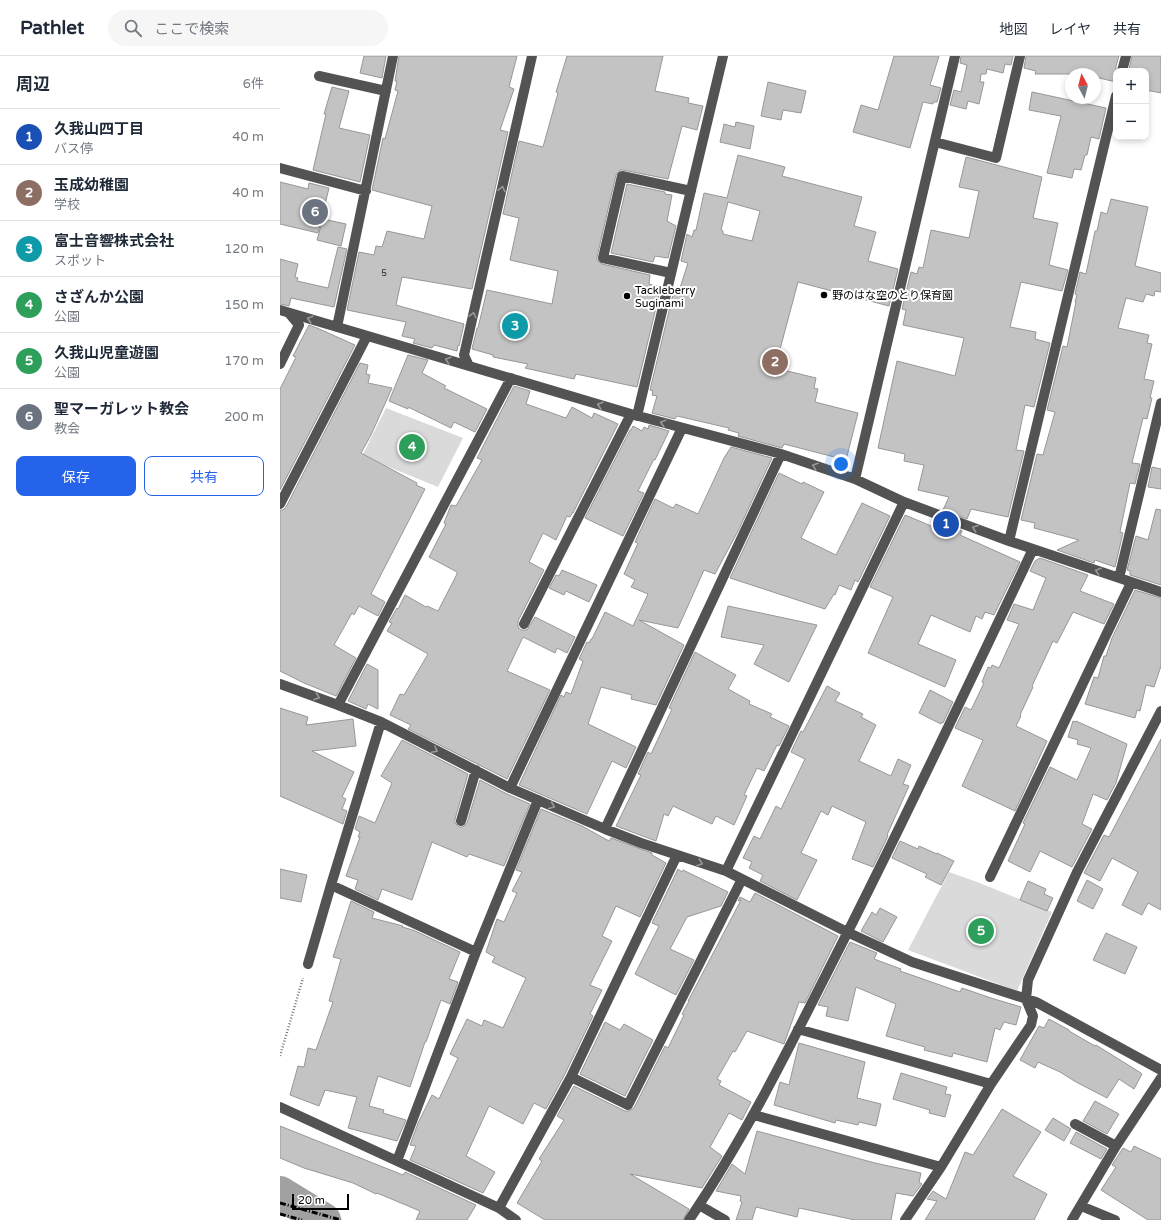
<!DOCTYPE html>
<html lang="ja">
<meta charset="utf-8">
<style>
:root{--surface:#fff;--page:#f6f6f7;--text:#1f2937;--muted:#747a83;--line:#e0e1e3;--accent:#2563eb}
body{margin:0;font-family:"Varela Round","Noto Sans JP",sans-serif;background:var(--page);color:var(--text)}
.controls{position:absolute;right:12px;top:12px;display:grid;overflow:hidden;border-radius:8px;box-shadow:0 2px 6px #0003}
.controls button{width:36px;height:36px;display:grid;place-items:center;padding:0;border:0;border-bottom:1px solid var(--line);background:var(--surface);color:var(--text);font:20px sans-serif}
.compass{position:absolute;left:785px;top:12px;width:36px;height:36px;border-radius:50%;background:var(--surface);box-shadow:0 2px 6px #0003;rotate:353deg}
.scale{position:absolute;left:12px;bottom:10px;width:57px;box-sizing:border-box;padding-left:4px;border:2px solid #000;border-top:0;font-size:11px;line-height:14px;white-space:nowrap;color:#000;-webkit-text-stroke:3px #fff;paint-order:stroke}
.you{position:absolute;left:561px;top:408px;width:14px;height:14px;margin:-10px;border:3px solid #fff;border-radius:50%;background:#1a73e8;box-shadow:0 0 0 6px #1a73e833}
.badge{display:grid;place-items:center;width:26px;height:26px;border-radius:50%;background:var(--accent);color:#fff;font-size:13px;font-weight:700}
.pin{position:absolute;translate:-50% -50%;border:2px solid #fff;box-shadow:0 1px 4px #0006}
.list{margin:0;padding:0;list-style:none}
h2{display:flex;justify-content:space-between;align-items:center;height:52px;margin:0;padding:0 16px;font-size:17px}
h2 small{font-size:13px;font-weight:400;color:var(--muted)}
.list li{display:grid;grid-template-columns:26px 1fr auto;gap:12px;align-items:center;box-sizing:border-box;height:56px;padding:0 16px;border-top:1px solid var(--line)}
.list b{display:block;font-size:15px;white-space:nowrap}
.list p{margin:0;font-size:13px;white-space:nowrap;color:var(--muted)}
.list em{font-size:13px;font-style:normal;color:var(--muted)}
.actions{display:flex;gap:8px;padding:12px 16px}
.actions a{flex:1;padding:9px 0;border:1px solid var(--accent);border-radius:8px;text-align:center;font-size:14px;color:var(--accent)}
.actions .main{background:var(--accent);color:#fff}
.icon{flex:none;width:22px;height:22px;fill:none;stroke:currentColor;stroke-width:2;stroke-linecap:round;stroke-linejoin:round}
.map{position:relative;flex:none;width:881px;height:1164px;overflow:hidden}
header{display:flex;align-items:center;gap:24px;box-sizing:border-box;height:56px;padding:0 20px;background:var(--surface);border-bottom:1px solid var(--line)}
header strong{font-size:19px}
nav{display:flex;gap:22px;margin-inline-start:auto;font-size:14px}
.search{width:280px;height:36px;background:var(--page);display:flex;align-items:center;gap:10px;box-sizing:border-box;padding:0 14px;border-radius:22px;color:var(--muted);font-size:15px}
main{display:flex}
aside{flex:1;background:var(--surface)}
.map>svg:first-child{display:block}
.green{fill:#dadada}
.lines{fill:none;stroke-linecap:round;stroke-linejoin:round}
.river{stroke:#a1a1a1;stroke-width:34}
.building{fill:#c3c3c3;stroke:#979797;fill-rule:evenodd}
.path{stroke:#757575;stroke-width:2.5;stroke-dasharray:1 2;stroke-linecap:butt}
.minor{stroke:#535353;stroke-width:10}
.rail{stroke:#000;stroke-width:3;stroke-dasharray:6 2 1 2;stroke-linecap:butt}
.oneway{stroke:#989898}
.poi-dot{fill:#000;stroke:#fff;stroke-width:1.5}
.labels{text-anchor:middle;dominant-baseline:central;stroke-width:4;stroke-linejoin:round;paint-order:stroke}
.number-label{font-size:9px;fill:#313131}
.poi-label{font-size:11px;fill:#000;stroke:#fff;text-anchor:start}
</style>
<header>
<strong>Pathlet</strong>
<div class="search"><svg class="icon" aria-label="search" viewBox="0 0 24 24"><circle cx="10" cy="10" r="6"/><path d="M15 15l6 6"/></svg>ここで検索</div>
<nav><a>地図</a><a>レイヤ</a><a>共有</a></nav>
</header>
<main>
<aside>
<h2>周辺<small>6件</small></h2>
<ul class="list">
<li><span class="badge" style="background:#1a4fb4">1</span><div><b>久我山四丁目</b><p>バス停</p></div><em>40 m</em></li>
<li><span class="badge" style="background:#8d6e63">2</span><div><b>玉成幼稚園</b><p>学校</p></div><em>40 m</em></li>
<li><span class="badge" style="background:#0f9aa8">3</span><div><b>富士音響株式会社</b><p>スポット</p></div><em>120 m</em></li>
<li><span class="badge" style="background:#2e9e5b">4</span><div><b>さざんか公園</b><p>公園</p></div><em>150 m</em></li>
<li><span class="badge" style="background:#2e9e5b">5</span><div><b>久我山児童遊園</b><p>公園</p></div><em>170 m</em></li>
<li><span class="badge" style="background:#6b7280">6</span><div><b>聖マーガレット教会</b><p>教会</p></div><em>200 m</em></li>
</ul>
<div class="actions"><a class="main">保存</a><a>共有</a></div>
</aside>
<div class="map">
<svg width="881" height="1164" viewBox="0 0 881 1164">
<rect width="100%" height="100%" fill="#fff"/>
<path class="green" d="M106 352 183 382 158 431 82 400Z
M669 816 697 826 772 856 737 935 628 894Z"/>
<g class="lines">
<path class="river" d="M0 1137 44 1164"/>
</g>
<path class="building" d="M84 0H106L102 22 80 17Z
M119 0H237L229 31 234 33 220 74 228 76 192 233 122 221 116 249 184 268 179 290 178 289 177 295 154 289 152 292 133 287 135 283 122 280 126 266 67 254 79 196 94 199 96 190 102 191 107 175 144 183 152 150 92 134 103 82 105 83 118 35 115 34 117 25H115Z
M287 0H383L375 35 409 42 408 47 423 50 417 74 402 70 388 123 343 114H340L336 119 317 201V204L322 208 370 219 369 228 381 231 357 331 296 318 294 323 245 312 248 308 213 301V299L192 293 197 272H198L207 234 272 248 278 215 230 204 239 162 223 158 239 85 263 91 278 37 276 36Z
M614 0H659L650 29 661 32 657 46H653V48L643 46 630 92 573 76 581 49 598 54Z
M681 0H733L731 9 725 8 723 17 707 13 706 18H701L700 26H704L699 48 688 45 686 53 670 49 674 34 681 36 687 9 680 7Z
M746 0H839L836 10V26L815 21V18H755L756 15 744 12Z
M852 0H881V37L866 34V15H859L849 13Z
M488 26 526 35 521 57 503 54 501 64 481 60Z
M52 31 69 35 59 72 90 79 80 126 33 114 46 58H44Z
M752 36 826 52 819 83 811 81 807 99H805L801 114 794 113 792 122 767 117 781 60 749 54Z
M456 66 474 70 470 93 440 86 444 68 455 71Z
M458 99 505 111 502 120 582 141 574 170 596 176 588 205 618 213 609 250 518 226 495 312 536 322 534 332 538 333 535 346 578 357 566 404 504 388 502 392 458 380 459 377 448 374 449 372 397 360 395 363 372 357 377 340 372 339 373 335 370 334 394 234 399 235 408 207 401 205 407 178 412 181 414 174H416L424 137 447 142ZM448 146 480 155 472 185 443 178V175L441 174Z
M686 101 762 121 753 162 778 167 769 209 788 214 782 235 741 226 730 271 756 276 755 283 770 287 754 351 745 349 736 394 744 395 728 461 691 453 687 463 663 454 669 441 638 434 644 409 624 405 625 398 598 392 617 305 675 320 684 282 623 269 626 254 622 253 631 216 637 218 639 211 643 212 651 174 689 182 699 135 679 131Z
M0 126 28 133 29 127 49 132 38 177 0 168Z
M347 128 385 136V138L392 139 387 165 396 170 388 202 375 200 373 206 331 197Z
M831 143 868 151 855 210 881 217V236L875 235 874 240 866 238 863 246 846 242 838 272 869 279 867 287 872 288 864 323 874 325 870 342H872L867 363 863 362 852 407 860 408 855 428 850 427 840 476 843 477 835 511 815 504 814 507 777 494 799 484 754 472 755 467 741 464 757 398 763 399 775 356 767 354 783 290 787 291 796 246H795L797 239 795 238 800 216 806 218 815 175H817L821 156 827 158Z
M43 163 66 168 61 190 37 184Z
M58 191 67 193 54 251 11 242 9 250 0 248V203L18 208 15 221 18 222 17 225 48 232Z
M29 269 37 272 75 289 0 434V333L16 301 13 300Z
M128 299 148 304 142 317 166 330 164 332 207 353 195 376 174 366 171 372 128 351V353L109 345Z
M80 307 88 309 86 318 90 319 88 327 112 332 91 379 81 397 137 427 136 429 145 433 91 538 105 546 98 560 79 550 74 559 72 557 54 589 76 602 56 640 24 627 0 615V454H3L6 451Z
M234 330 250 335 246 348 286 362 292 351 312 362 314 357 338 368 293 457V456L290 461 287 460 276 484 263 477 249 506 264 514 238 565V571L241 574H247L255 561 295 581 287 597 277 592 275 597 243 581 227 615 270 634 227 723 128 673 131 669 110 659 120 638 124 639 148 598 107 575 112 567 109 566 117 552 118 553 125 539 146 551 147 550 158 555 177 518V516L149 501 166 468 164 467 171 449 176 450 202 404 197 402Z
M369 369 389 375 375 404 374 403 358 435 364 437 343 480 305 462 350 374H351L353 370 362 375 364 371 368 373Z
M451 391 492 402 458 475 435 518 424 514 398 572 359 564 404 589 376 649 351 643 352 639 321 631 308 668 356 691 346 712 332 705 307 758 239 729 281 639 284 641 286 636 291 638 303 605 299 603 307 586 309 587 311 583H312L325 556 353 570 368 538 351 531 355 524 344 518 358 487 355 486 375 443 393 452 396 448 418 458 444 402Z
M872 411 881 413V433L868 431Z
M499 417 522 428 523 426 544 436 521 482 556 499 582 447 610 460 578 526 575 524 571 534 559 529 555 539 554 538 545 553 450 522Z
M876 453 881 454V529L850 519V515L847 514 856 480 868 484Z
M625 459 656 472 658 466 682 475 680 479 740 506 714 559 705 556 702 563 696 560 690 576 651 559 638 588 676 604 665 631 588 597 613 541 590 531Z
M760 502 808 519 800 535 834 548 824 568 793 556 777 587 773 585 752 630 753 631 740 659 741 660 736 670 767 685 735 755 682 730 703 684 675 672 685 651 691 654 704 627 702 626 708 611 711 612 712 609 719 612 739 568 727 564 734 548 753 554 766 522 750 515 755 505Z
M282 514 317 529 309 546 286 535 284 539 269 532 276 519 279 520Z
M855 534 881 542V610L874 631 866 629 860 655 857 654 855 662 805 648 814 621 818 622 824 600H826L832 582Z
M448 550 537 569 509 626 474 608 484 589 441 581Z
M415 596 456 619 448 633 470 645 469 648 492 658 490 661 509 670 499 690 497 689 484 715 477 712 464 739 467 740 454 769 436 760 432 768 393 750 388 760 384 758 376 785 336 770 361 719 358 718 368 696 371 698 392 653 389 652Z
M87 608 98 614V653L88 648 86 653 68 645Z
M547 630 560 637 555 645 583 658 581 661 596 669 579 705 611 720 618 703 631 709 623 728 629 730 607 779 608 780 593 811 572 803 586 766 552 750 548 759 541 755 521 797 537 804 517 844 480 825 483 819 469 812 472 806 463 802 474 780 480 783 496 750 501 753 525 703 511 696 521 675 523 676Z
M650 634 673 646 663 667 662 666 661 668 639 657Z
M0 652 28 661 26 669 73 663 76 690 32 695 74 716 62 741 66 743 62 753 67 755 63 768 0 740Z
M793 665 796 666V665L847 688 836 727 827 744 813 738 802 768 812 773 792 811 760 795 750 816 728 805 745 768 743 767 770 711 797 724 811 692 797 688 798 684 788 681Z
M881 683V854L868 847 862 859 842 849 858 816 832 802 820 825 804 817 824 779 829 781Z
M122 684 188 718 175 763V767L179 771H183L187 767 200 724 227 738 250 748 224 810 189 798 187 801 152 786 132 844 102 833 98 844 75 833 78 824 66 820 80 781H78L80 776 75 773 79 760 95 767 112 727 101 720Z
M261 753 302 770 329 785 331 782 372 797V799L386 807 360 861 336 850 322 880 332 885 310 929 322 934 310 958 313 960 285 1018 266 1053 254 1047 243 1068 209 1050 186 1100 215 1116 203 1137 130 1104 136 1090 130 1089 138 1067 152 1039 159 1043 178 1002 170 998 187 963 202 970 204 964 223 972 246 922 212 906 215 901 206 896 217 863 224 866 237 837 232 835 242 816 236 814Z
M620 785 638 793 639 790 657 798V797L674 805 661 829 645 821 647 818 612 802Z
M0 813 27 819 21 846 0 842Z
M398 813 402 816 403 814 448 836 441 850 407 861 390 893 414 904 396 939 355 918 379 870 372 867Z
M807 824 823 833 813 853 797 845Z
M748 825 766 833 764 838 773 842 767 855 740 844Z
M475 837 558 880 525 947 519 946 504 988 467 975 455 996 453 995 437 1023 441 1025 439 1029 471 1046 462 1064 449 1057 430 1091 442 1100 422 1132 350 1118 409 1153 403 1164H265L237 1147 262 1105 259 1103 284 1064 277 1060 294 1030 345 1055H349L354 1052 385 990 388 992 404 959 402 958 409 945H408L461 844 458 845 460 841 470 846Z
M71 845 94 856 92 862 123 870 122 871 133 874 180 896 169 923 178 926 170 948 161 944 146 986H145L130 1031 98 1020 89 1050 104 1054 103 1057 126 1064 117 1085 68 1072 77 1041 45 1034 39 1050 10 1039 18 1010 24 1011 28 992 36 994 53 946 49 945 61 903 53 901Z
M600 852 617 861 603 886 581 875 592 856 596 859Z
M826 877 857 891 845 918 813 904Z
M570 886 597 897 594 903 621 913 620 915 680 936 682 932 711 942 741 951 736 969 724 966 720 974 715 972 707 1006 673 997 672 1001 644 994 645 991 606 980 616 948 576 931 568 965 546 960 548 951 538 949Z
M769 963 789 974V975L815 990 816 989 861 1017 862 1018 854 1033 839 1023 827 1042 796 1026 780 1016 758 1006 755 1012 740 1004 759 970 764 972Z
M325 966 340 974 344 968 373 984 345 1040 300 1018Z
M519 987 585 1006 577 1042 601 1048 596 1070 579 1066 578 1069 556 1064 555 1067 494 1049 500 1026 509 1029Z
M621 1017 667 1031 665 1038 671 1039 665 1061 649 1057 650 1054 613 1043Z
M815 1045 839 1058 827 1078 803 1065Z
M722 1053 761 1076 733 1120 767 1138 754 1164H645L657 1145 647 1143 653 1135 666 1143 685 1096 693 1099Z
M773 1062 791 1073 784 1085 765 1074Z
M0 1070 123 1119 125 1116 196 1149 187 1164H136L140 1155 97 1137 96 1138 73 1127 24 1112 0 1102Z
M477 1075 595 1107 641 1117 639 1126 642 1128 633 1140 616 1137 611 1164H575L519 1152 517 1161 476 1151 472 1164H456L462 1146 460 1145 461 1140 436 1135 452 1108 465 1118Z
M796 1076 827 1093 821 1103 790 1087Z
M854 1090 881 1103V1164H868L821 1134 836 1111 832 1109 843 1092 851 1096Z"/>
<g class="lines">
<path class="path" d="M0 1000 23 922"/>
<path class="minor" d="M842 15 846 0
M39 20 106 35
M655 86 716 102 740 0
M0 112 86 135
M391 217 323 202 342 120 411 135
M0 254 351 358 501 398 575 423 624 446 729 485 881 536
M57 271 113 0
M0 308 19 269 9 257
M189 310 184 299 252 0
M357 360 443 0
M575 423 675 0
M0 448 87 280
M729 485 836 40
M839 522 881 347
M244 568 351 358
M0 628 58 649 101 666 230 732 325 773 361 787 446 815 567 876 632 906 756 946 881 1014
M58 649 231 322
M230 732 402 372
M181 765 196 714
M325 773 501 398
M446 815 624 446
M710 821 851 527
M51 829 196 896
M28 908 51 829 101 666
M518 973 711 1028
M291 1021 348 1049 462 823
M0 1051 219 1152 236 1164
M474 1059 661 1111
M795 1068 836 1090
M117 1105 196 896 258 744
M419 1149 445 1164
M801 1150 835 1164
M219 1152 291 1021 397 799
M409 1164C464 1083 507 996 551 909 621 772 687 632 753 493
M625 1164 661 1111 711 1028 751 969 753 960 746 943 748 924 797 816 881 655
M792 1164 836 1090 881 1022"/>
<path class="rail" d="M0 1147 61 1164
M0 1158 22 1164"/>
</g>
<defs><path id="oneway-chevron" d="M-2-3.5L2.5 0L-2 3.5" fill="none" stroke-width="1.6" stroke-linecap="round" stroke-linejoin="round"/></defs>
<g class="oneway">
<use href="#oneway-chevron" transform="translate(222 133) rotate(-77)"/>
<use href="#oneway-chevron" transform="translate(193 259) rotate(-77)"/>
<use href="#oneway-chevron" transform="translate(30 263) rotate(-163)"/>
<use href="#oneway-chevron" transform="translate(168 304) rotate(-163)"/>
<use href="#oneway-chevron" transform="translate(320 349) rotate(-163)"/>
<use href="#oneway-chevron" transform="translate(383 367) rotate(-165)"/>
<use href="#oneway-chevron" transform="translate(535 410) rotate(-161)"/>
<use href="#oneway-chevron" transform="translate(695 472) rotate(-160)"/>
<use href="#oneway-chevron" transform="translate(818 515) rotate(-162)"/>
<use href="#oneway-chevron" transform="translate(37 641) rotate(20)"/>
<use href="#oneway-chevron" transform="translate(155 694) rotate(27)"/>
<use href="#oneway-chevron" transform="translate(272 750) rotate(23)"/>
<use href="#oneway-chevron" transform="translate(420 807) rotate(19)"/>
</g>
<g class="poi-dot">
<circle cx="544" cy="239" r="4"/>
<circle cx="347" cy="240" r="4"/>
</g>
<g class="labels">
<g class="number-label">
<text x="104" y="217">5</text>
</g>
<g class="poi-label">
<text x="355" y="234">Tackleberry<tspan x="355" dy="13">Suginami</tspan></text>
<text x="552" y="239">野のはな空のとり保育園</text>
</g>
</g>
</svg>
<div class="controls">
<button>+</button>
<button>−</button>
</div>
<svg class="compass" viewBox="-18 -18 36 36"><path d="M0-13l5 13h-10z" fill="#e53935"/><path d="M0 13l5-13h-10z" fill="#747a83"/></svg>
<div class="scale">20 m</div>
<div class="you"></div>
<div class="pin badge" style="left:666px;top:468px;background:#1a4fb4">1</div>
<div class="pin badge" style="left:495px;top:306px;background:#8d6e63">2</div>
<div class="pin badge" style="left:235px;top:270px;background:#0f9aa8">3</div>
<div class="pin badge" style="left:132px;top:391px;background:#2e9e5b">4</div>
<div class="pin badge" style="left:701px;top:875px;background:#2e9e5b">5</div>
<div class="pin badge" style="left:35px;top:156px;background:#6b7280">6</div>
</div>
</main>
